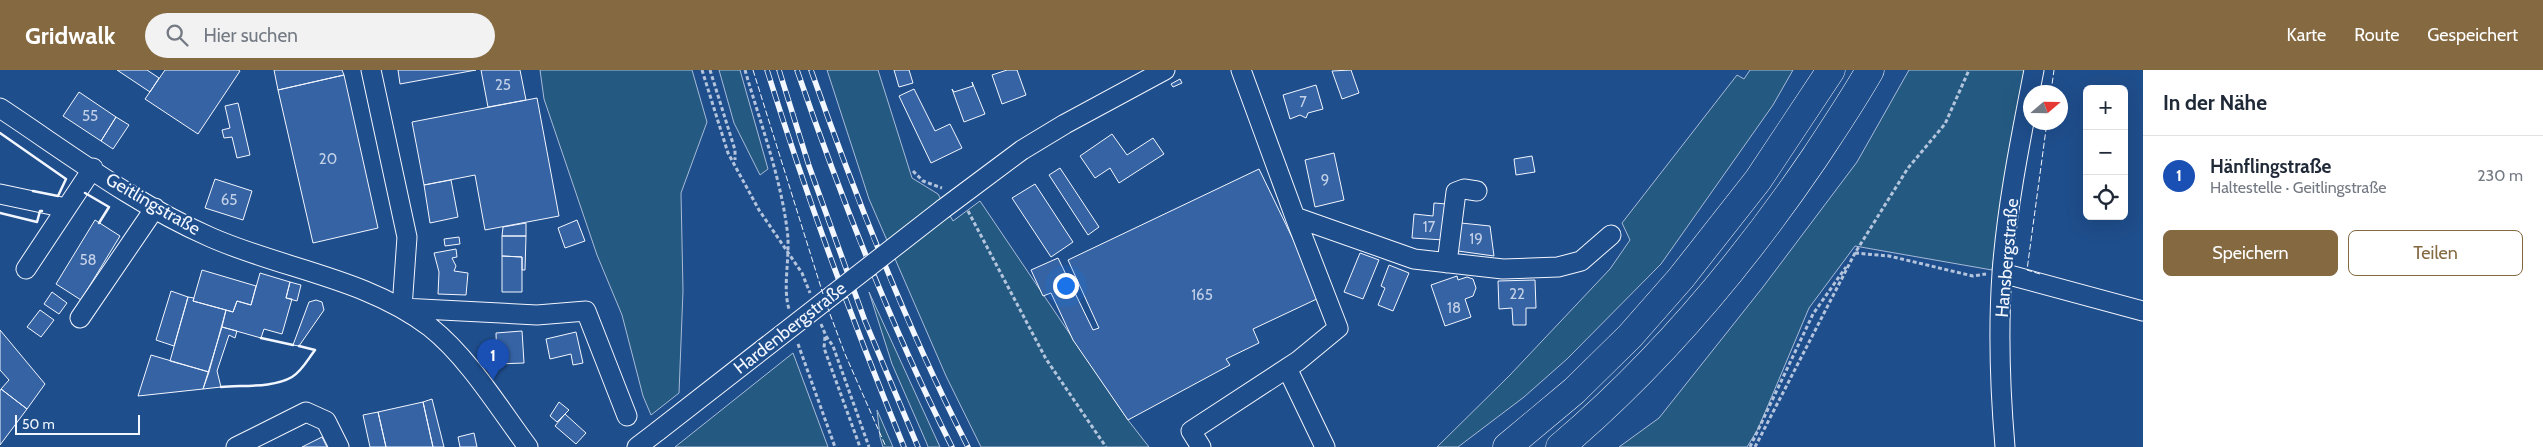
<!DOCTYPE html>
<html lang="de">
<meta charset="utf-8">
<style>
:root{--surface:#fff;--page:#f2f2f3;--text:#1f2937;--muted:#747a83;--line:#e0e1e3;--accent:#846941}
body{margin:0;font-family:Cabin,sans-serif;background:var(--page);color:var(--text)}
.controls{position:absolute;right:15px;top:15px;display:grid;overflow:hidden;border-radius:8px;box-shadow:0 5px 20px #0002}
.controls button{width:45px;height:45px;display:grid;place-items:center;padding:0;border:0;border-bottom:1px solid var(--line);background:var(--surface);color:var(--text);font:25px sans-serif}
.compass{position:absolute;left:2023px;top:15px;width:45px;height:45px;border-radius:50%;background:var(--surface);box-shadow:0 5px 20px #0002;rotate:70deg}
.scale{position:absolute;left:15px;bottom:12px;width:125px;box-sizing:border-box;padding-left:5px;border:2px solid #f2f6ff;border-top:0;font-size:14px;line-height:18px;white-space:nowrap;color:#f2f6ff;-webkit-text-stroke:4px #1f4e8c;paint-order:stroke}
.you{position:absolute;left:1065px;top:215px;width:18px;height:18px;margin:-12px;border:4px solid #fff;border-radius:50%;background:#1a73e8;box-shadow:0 0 0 8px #1a73e833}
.badge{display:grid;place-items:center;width:32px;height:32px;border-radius:50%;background:var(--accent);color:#fff;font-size:16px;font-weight:700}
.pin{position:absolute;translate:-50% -41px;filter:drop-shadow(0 1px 2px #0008)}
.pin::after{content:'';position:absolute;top:26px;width:18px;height:15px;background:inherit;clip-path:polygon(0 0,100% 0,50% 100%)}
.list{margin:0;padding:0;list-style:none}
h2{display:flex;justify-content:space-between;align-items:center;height:65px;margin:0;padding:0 20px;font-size:21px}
h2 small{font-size:16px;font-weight:400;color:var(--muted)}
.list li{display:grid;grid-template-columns:32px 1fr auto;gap:15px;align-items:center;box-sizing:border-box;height:80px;padding:0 20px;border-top:1px solid var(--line)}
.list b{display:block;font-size:19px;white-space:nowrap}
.list p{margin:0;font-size:16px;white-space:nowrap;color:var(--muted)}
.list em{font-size:16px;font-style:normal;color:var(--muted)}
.actions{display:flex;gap:10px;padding:15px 20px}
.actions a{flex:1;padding:11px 0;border:1px solid var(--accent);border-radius:8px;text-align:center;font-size:18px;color:var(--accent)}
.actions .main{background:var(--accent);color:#fff}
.icon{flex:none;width:28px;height:28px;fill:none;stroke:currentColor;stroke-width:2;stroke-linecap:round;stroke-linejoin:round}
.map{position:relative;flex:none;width:2143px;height:377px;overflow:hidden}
header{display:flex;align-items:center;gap:30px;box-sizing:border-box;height:70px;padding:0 25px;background:var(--accent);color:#fff}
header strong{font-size:24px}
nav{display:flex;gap:28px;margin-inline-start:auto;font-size:18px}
.search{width:350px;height:45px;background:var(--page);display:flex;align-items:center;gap:12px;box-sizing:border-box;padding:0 18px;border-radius:28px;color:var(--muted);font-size:19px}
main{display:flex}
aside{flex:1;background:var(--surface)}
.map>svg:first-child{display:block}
.green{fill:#245a82;stroke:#a8bbd7}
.building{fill:#3563a3;stroke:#f2f6ff}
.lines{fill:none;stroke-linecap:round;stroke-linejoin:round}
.minor-casing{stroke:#f2f6ff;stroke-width:21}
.highway-casing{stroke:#f2f6ff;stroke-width:29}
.path{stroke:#b3c4dc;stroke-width:3;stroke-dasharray:4 2.5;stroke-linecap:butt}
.minor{stroke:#1f4e8c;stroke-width:19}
.highway{stroke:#1f4e8c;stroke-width:28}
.rail-casing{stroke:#f2f6ff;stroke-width:5.5}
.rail{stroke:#1f4e8c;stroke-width:4;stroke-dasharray:11;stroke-linecap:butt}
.minor-bridge-casing{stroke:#f2f6ff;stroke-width:21;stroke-linecap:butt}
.minor-bridge{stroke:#1f4e8c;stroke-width:19}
.fence{stroke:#f2f6ff;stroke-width:1;stroke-dasharray:6 2.5;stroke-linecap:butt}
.wall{stroke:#f2f6ff;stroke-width:2.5}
.labels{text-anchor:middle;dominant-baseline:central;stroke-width:4;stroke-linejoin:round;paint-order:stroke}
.number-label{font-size:15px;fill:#c3d1e8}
.street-label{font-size:18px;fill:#f2f6ff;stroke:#1f4e8c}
</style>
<header>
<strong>Gridwalk</strong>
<div class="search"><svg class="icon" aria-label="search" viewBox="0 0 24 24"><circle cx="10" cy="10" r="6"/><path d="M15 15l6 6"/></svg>Hier suchen</div>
<nav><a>Karte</a><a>Route</a><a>Gespeichert</a></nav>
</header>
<main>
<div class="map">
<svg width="2143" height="377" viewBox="0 0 2143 377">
<rect width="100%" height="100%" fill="#1f4e8c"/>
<path class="green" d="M540 0H692L707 52 681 123 683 221 679 323 651 345 643 326 622 245 597 185 544 29Z
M719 0H740L768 99 760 105 734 53Z
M827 0H878L912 108 938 124 953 151 980 131 1128 350 1149 377H981L946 306 869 129Z
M1750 0H1793L1773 35 1661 194 1567 289 1524 327 1458 377H1437L1510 305 1610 199 1630 170 1622 153 1737 5 1744 9Z
M1909 0H2025L2013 58 1992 200 1855 176 1809 238 1758 359 1747 377H1619L1659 348 1763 217 1857 92Z
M869 222 940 377H928L927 374 892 294Z
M793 283 828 377H675Z
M877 340 893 377H883L880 367Z"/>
<path class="building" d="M117 0H147L159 8 150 22Z
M165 0H238L240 1 198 64 145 29Z
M274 0H342L344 5 278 20Z
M398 0H476L400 14Z
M481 0H520L526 30 488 37Z
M894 0H909L913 13 899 17Z
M1007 0H1017L1026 25 1002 34 992 5Z
M1351 0 1359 23 1342 29 1332 1Z
M344 5 378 158 313 173 278 20Z
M1180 9 1182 13 1173 17 1171 14Z
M972 12 985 44 964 52 952 19 954 22 973 16Z
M1316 15 1323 39 1308 43 1306 48 1300 45 1290 49 1283 25Z
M914 19 935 61 950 54 962 78 931 93 899 26Z
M79 22 116 47 101 71 63 46Z
M537 28 559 146 485 160 475 105 424 115 412 52Z
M238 33 250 85 237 88 232 67 224 68 222 60 230 58 225 36Z
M116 47 129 55 113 79 101 71Z
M1112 64 1127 85 1153 68 1164 84 1119 113 1110 98 1095 108 1080 86Z
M1334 83 1344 130 1315 137 1305 90Z
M1532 86 1535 102 1516 105 1514 89Z
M1060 98 1099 157 1088 165 1049 105Z
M1259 99 1321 227 1253 259 1259 273 1226 289 1230 295 1128 350 1073 270 1051 223 1043 226 1031 200 1058 188 1093 260 1099 258 1068 190Z
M215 109 252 121 243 150 205 138Z
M451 110 458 147 430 153 424 115Z
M1035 114 1073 172 1051 187 1012 128Z
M1434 133 1447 134 1444 170 1412 168 1414 144 1433 146Z
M95 150 120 166 81 230 56 214Z
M577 150 585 171 565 178 558 158Z
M526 153V166H502L503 157Z
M1461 153 1490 156 1494 186 1458 181Z
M502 166H526L525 200H522V187L502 186Z
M459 167 460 174 445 176 444 169Z
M456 179 457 187 452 188 456 196 454 201 468 203 466 225 438 224 439 202 434 183Z
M1360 183 1379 190 1363 229 1344 222Z
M502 186 522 187V222H502Z
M1389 195 1409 203 1393 241 1378 235 1385 218 1381 216Z
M202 200 256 216 251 235 237 231 233 242 193 231Z
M260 203 290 212 286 228 292 229 282 264 264 259 261 268 222 257 226 240 233 242 237 231 251 235Z
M1457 206 1458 210 1467 207 1473 209 1476 218 1473 226 1465 229 1471 247 1445 256 1431 215Z
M1535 210 1536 238H1526V255H1513L1512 238 1499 239 1498 211Z
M290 212 301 215 297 231 286 228Z
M171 221 188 227 174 276 156 270Z
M52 222 67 233 59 244 44 234Z
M188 227 194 228 193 231 226 240 209 302 170 291Z
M316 230 322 232 324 240 299 276 293 275 309 232Z
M40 240 54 250 41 267 27 257Z
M222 257 237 261 235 268 229 265 217 301 221 317 203 319Z
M0 260 45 314 27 339 1 319 9 310 0 300Z
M522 261 524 293 497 294 496 263Z
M576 262 583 293 573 295 571 284 550 289 546 269Z
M151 285 209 302 203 319 138 326Z
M1 319 27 339 0 375V321Z
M432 329 444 377H433L423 332Z
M423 332 433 377H386L378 342Z
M559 332 569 340 557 352 550 346Z
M378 342 386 377H370L363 345Z
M565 344 586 363 576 374 555 356Z
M474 363 477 377H460L458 367Z
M322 367 327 377H302Z"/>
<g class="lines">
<defs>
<path id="minor" d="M371 0 407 167 402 238 537 245 586 241 627 346
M1241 0 1295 147 1414 189 1503 199 1558 197 1581 191 1611 165
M0 38C68 83 135 134 210 167 282 199 366 208 430 257 468 287 499 338 528 377
M0 124 66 138
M943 139 1022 80 1065 54 1165 0
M1447 193 1456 122 1464 119 1477 121
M26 199 93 98
M2002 203 2143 241
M80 248 155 138
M1287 298 1325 377
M236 377 306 342 326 351 339 377
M637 377 658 361
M1201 377 1191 361 1298 291 1338 258 1295 147
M2005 377C2000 319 1998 261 2002 203 2007 135 2021 67 2034 0"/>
<path id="highway" d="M1507 377 1574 321 1630 266 1681 208 1758 110 1831 0
M1560 377C1658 294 1743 193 1815 87 1834 58 1853 30 1870 0"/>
</defs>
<use href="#minor" class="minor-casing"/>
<use href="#highway" class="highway-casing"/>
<path class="path" d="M702 0 728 83 759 140 802 203 810 223
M710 0 735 80V90
M745 0C760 52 780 105 787 159 791 185 782 216 789 239
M913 101 923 111 942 118
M968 141 1046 289 1106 377
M1855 183 1889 186 1973 206 1986 204
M821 254 826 266 833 276 869 377
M825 267 824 278 860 377
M798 274 835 377
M1750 377 1813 244 1846 197
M1755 377 1855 183 1908 98 1945 54 1969 0"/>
<use href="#minor" class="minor"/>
<use href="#highway" class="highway"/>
<defs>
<path id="rail" d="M767 0C807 128 853 253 904 377
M779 0 809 96 865 251 918 377
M797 0C841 128 891 256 952 377
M811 0C856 128 906 256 968 377"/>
</defs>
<use href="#rail" class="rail-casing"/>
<use href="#rail" class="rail"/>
<defs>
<path id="minor-bridge" d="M658 361 943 139"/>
</defs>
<use href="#minor-bridge" class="minor-bridge-casing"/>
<use href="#minor-bridge" class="minor-bridge"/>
<path class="fence" d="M753 0 823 224
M2051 22 2054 0
M2040 204 2027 200 2047 52
M827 236 845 284 886 377"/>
<path class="wall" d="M0 63 66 109 58 126 33 121
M85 123 109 137 99 153
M0 143 37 152 40 141H42
M261 268 293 275
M221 317C243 315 273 318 292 307 302 301 308 289 315 280L299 276"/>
</g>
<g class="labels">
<g class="number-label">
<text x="503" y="15">25</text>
<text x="1303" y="32">7</text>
<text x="90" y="46">55</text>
<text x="328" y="89">20</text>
<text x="1325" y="110">9</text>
<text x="229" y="130">65</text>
<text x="1429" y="157">17</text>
<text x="1476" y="169">19</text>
<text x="88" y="190">58</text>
<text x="1517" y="224">22</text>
<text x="1202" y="225">165</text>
<text x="1454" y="238">18</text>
</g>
<g class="street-label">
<text transform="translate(153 134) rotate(30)">Geitlingstraße</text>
<text transform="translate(2007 188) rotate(-85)">Hansbergstraße</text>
<text transform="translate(790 258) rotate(-38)">Hardenbergstraße</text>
</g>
</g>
</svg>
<div class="controls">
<button>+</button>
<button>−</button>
<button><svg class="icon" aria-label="locate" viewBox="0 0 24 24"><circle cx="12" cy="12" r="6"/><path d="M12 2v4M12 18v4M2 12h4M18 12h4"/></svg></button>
</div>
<svg class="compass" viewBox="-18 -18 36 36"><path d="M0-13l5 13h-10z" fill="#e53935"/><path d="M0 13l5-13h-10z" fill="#747a83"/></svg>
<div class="scale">50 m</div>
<div class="you"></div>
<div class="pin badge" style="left:493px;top:310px;background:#1a4fb4">1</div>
</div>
<aside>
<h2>In der Nähe<small></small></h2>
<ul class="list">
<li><span class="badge" style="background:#1a4fb4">1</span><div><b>Hänflingstraße</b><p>Haltestelle · Geitlingstraße</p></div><em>230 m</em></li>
</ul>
<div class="actions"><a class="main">Speichern</a><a>Teilen</a></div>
</aside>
</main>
